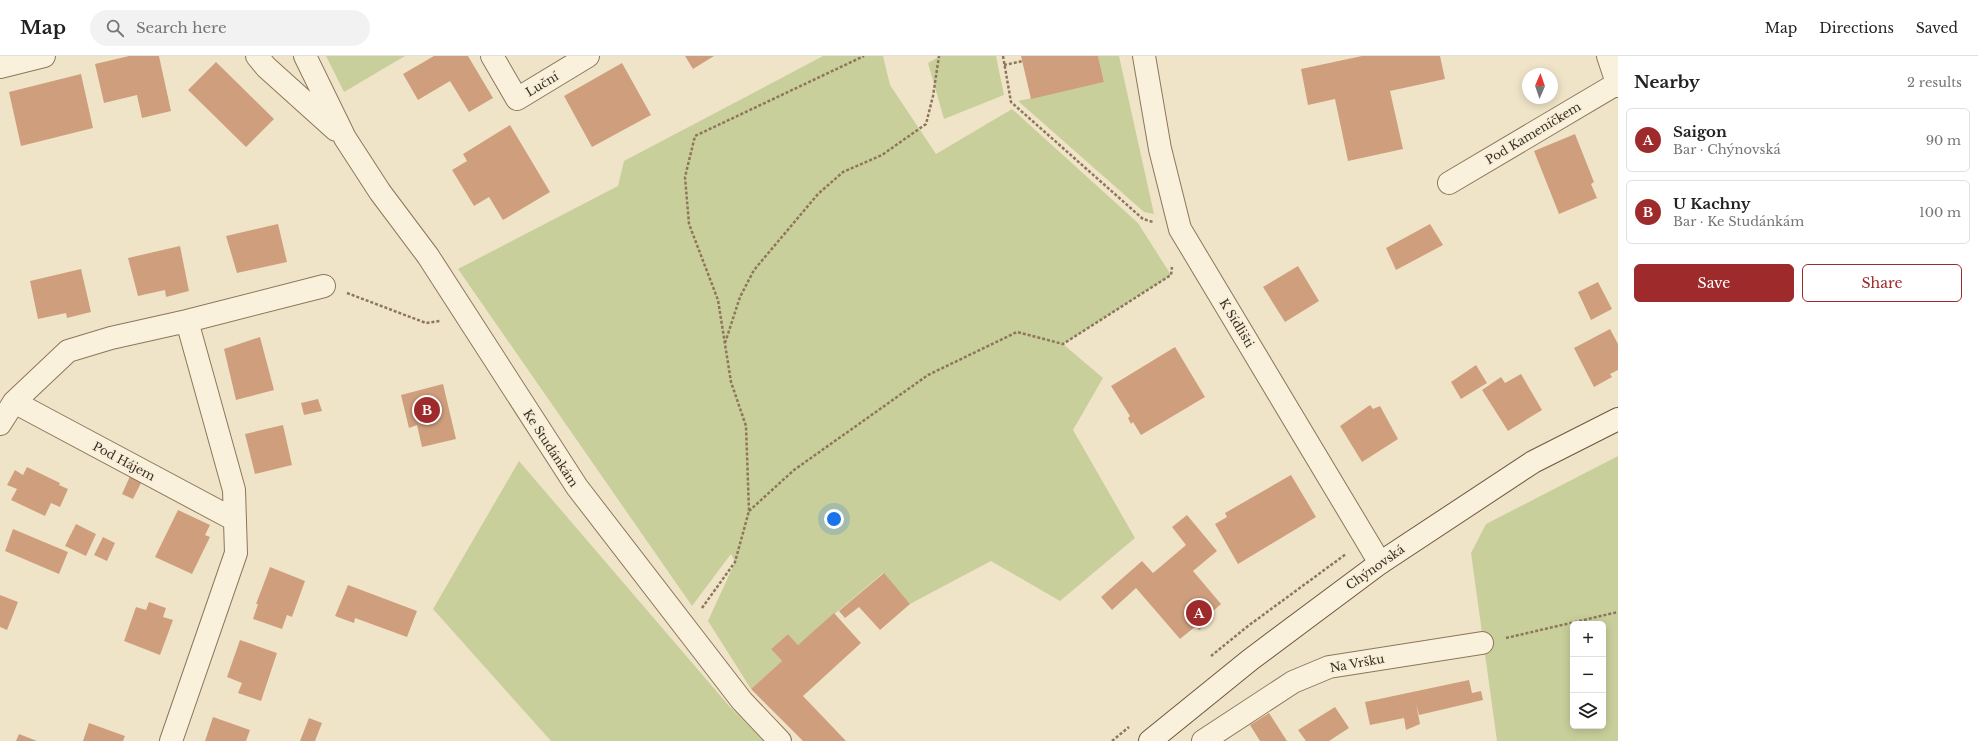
<!DOCTYPE html>
<meta charset="utf-8">
<style>
:root{--surface:#fff;--page:#f2f2f2;--text:#222;--muted:#767676;--line:#e0e0e0;--accent:#9e2a2b}
body{margin:0;font-family:"Libre Baskerville",serif;background:var(--page);color:var(--text)}
.controls{position:absolute;right:12px;bottom:12px;display:grid;overflow:hidden;border-radius:6px;box-shadow:0 2px 10px #0003}
.controls button{width:36px;height:36px;display:grid;place-items:center;padding:0;border:0;border-bottom:1px solid var(--line);background:var(--surface);color:var(--text);font:20px sans-serif}
.compass{position:absolute;left:1522px;top:12px;width:36px;height:36px;border-radius:50%;background:var(--surface);box-shadow:0 2px 10px #0003;rotate:2deg}
.you{position:absolute;left:834px;top:463px;width:14px;height:14px;margin:-10px;border:3px solid #fff;border-radius:50%;background:#1a73e8;box-shadow:0 0 0 6px #1a73e833}
.badge{display:grid;place-items:center;width:26px;height:26px;border-radius:50%;background:var(--accent);color:#fff;font-size:13px;font-weight:700}
.pin{position:absolute;translate:-50% -50%;border:2px solid #fff;box-shadow:0 1px 4px #0006}
.list{margin:0;padding:0;list-style:none}
h2{display:flex;justify-content:space-between;align-items:center;height:52px;margin:0;padding:0 16px;font-size:17px}
h2 small{font-size:13px;font-weight:400;color:var(--muted)}
.list li{display:grid;grid-template-columns:26px 1fr auto;gap:12px;align-items:center;box-sizing:border-box;height:64px;margin:0 8px 8px;padding:0 8px;border:1px solid var(--line);border-radius:6px}
.list b{display:block;font-size:15px;white-space:nowrap}
.list p{margin:0;font-size:13px;white-space:nowrap;color:var(--muted)}
.list em{font-size:13px;font-style:normal;color:var(--muted)}
.actions{display:flex;gap:8px;padding:12px 16px}
.actions a{flex:1;padding:9px 0;border:1px solid var(--accent);border-radius:6px;text-align:center;font-size:14px;color:var(--accent)}
.actions .main{background:var(--accent);color:#fff}
.icon{flex:none;width:22px;height:22px;fill:none;stroke:currentColor;stroke-width:2;stroke-linecap:round;stroke-linejoin:round}
.map{position:relative;flex:none;width:1618px;height:685px;overflow:hidden}
header{display:flex;align-items:center;gap:24px;box-sizing:border-box;height:56px;padding:0 20px;background:var(--surface);border-bottom:1px solid var(--line)}
header strong{font-size:19px}
nav{display:flex;gap:22px;margin-inline-start:auto;font-size:14px}
.search{width:280px;height:36px;background:var(--page);display:flex;align-items:center;gap:10px;box-sizing:border-box;padding:0 14px;border-radius:22px;color:var(--muted);font-size:15px}
main{display:flex}
aside{flex:1;background:var(--surface)}
.map>svg:first-child{display:block}
.green{fill:#c9cf9b;fill-rule:evenodd}
.building{fill:#cf9f7d}
.lines{fill:none;stroke-linecap:round;stroke-linejoin:round}
.street-casing{stroke:#8d765c;stroke-width:24}
.secondary-casing{stroke:#6f573f;stroke-width:24}
.path{stroke:#8d765c;stroke-width:2.5;stroke-dasharray:3 2;stroke-linecap:butt}
.street{stroke:#faf1dc;stroke-width:22}
.secondary{stroke:#faf1dc;stroke-width:22}
.labels{text-anchor:middle;dominant-baseline:central;stroke-width:3.5;stroke-linejoin:round;paint-order:stroke}
.street-label{font-size:12px;fill:#3d2e20;stroke:#f7eed8}
</style>
<header>
<strong>Map</strong>
<div class="search"><svg class="icon" aria-label="search" viewBox="0 0 24 24"><circle cx="10" cy="10" r="6"/><path d="M15 15l6 6"/></svg>Search here</div>
<nav><a>Map</a><a>Directions</a><a>Saved</a></nav>
</header>
<main>
<div class="map">
<svg width="1618" height="685" viewBox="0 0 1618 685">
<rect width="100%" height="100%" fill="#f0e4c8"/>
<path class="green" d="M326 0H405L344 36Z
M823 0H883L890 29 936 98 1012 53 1138 167 1171 219 1063 288 1103 322 1073 374 1135 482 1060 545 991 505 910 548 883 517 798 589 788 578 771 593 782 605 751 633 708 565 735 506 731 498 692 550 458 213 618 130 624 105Z
M940 0H996L1004 39 944 63 928 7Z
M1098 0H1119L1154 158 1144 156 1018 45 1104 26Z
M1618 400V685H1497L1471 497 1486 468ZM1573 568H1603V670H1573Z
M519 405 730 651 764 685H551L433 553Z"/>
<path class="building" d="M129 0H159L171 55 142 62 137 39 104 47 95 8Z
M434 0H468L493 42 469 56 450 25 418 44 403 18Z
M685 0H714L693 13Z
M1021 0H1098L1104 26 1031 43Z
M1362 0H1440L1445 23 1390 35 1403 93 1348 105 1335 43 1308 49 1301 13Z
M216 6 274 63 246 91 188 34Z
M622 7 651 59 592 91 564 40Z
M81 18 93 72 21 90 9 36Z
M510 69 550 136 503 164 489 141 474 150 452 114 467 105 463 98Z
M1575 78 1594 126 1591 128 1597 142 1559 158 1534 95Z
M278 168 287 206 237 217 226 180Z
M1430 168 1443 189 1396 214 1386 192Z
M180 190 189 235 166 241 165 234 138 240 128 202Z
M1298 210 1319 245 1285 266 1263 231Z
M81 213 91 256 67 262 66 257 38 263 30 225Z
M1598 226 1612 253 1591 264 1578 236Z
M1610 273 1618 288V314L1610 318 1612 321 1594 331 1574 292Z
M260 281 274 334 236 344 224 293Z
M1175 291 1205 341 1141 379 1133 366 1131 368 1128 362 1130 360 1111 330Z
M1476 309 1487 327 1461 343 1451 326Z
M1521 318 1542 354 1508 375 1482 334 1501 321 1505 327Z
M443 328 456 383 422 391 417 369 409 372 401 339Z
M318 343 322 355 304 359 301 347Z
M1370 349 1373 353 1380 350 1398 383 1362 406 1340 370Z
M283 369 292 409 255 418 245 378Z
M27 411 60 427 59 429 68 433 60 451 51 447 45 460 11 444 17 433 7 429 15 414 23 419Z
M131 418 142 425 133 443 122 438Z
M1291 419 1316 461 1238 508 1215 468 1227 461 1225 457Z
M178 454 210 469 205 479 210 481 192 518 155 501Z
M1187 459 1217 495 1193 515 1221 548 1202 565 1205 569 1199 574 1196 570 1180 583 1136 532 1112 554 1101 541 1142 505 1153 517 1186 489 1172 471Z
M76 468 96 478 86 500 65 490Z
M13 473 68 496 59 518 5 495Z
M103 481 115 487 107 505 94 499Z
M270 511 305 525 292 561 287 559 282 573 253 563 258 548H256Z
M884 517 910 548 880 574 859 551 845 562 839 555Z
M348 529 417 555 407 581 355 562 354 567 335 560Z
M0 539 18 546 7 574 0 571Z
M149 546 166 552 163 561 173 564 160 599 124 585 136 551 146 554Z
M834 557 861 587 803 640 846 685H803L751 633 782 605 771 593 788 578 798 589Z
M240 584 277 597 261 645 238 637 242 627 227 621Z
M1469 624 1472 637 1481 635 1483 644 1419 659 1416 648 1420 668 1406 674 1404 662 1370 669 1365 646Z
M1335 651 1349 672 1329 685H1306L1298 674Z
M1269 657 1287 685H1260L1250 669Z
M213 661 250 674 246 685H205Z
M309 662 322 667 315 685H300Z
M89 667 125 680 123 685H83Z
M19 678 37 685H16Z"/>
<g class="lines">
<defs>
<path id="street" d="M257 0 266 11 336 74
M305 0 345 82 380 136 428 200 577 431 742 645 780 685
M492 0 517 43 588 0
M1144 0 1160 93 1180 173 1380 507
M1608 0 1618 30
M0 11 44 0
M1449 127 1618 27
M14 346 235 464
M0 368 14 346 68 295 111 282 187 265 324 230
M171 685 236 497 234 434 187 265
M1203 685 1293 626 1329 611 1482 587"/>
<path id="secondary" d="M1150 685 1250 604 1380 507 1533 406 1618 363"/>
</defs>
<use href="#street" class="street-casing"/>
<use href="#secondary" class="secondary-casing"/>
<path class="path" d="M1003 0 1011 46 1143 163 1153 166
M1004 9 1023 5
M347 237 426 267 440 265
M725 287 740 241 754 214 818 138 843 116 882 99 926 68 933 40 939 0
M749 455 794 414 928 319 1017 276 1063 288 1171 219 1172 211
M702 552 735 506 749 455 746 370 731 326 718 244 689 168 685 121 695 80 864 0
M1506 582 1618 556
M1211 600 1248 570 1346 498
M1112 685 1129 671"/>
<use href="#street" class="street"/>
<use href="#secondary" class="secondary"/>
</g>
<g class="labels">
<g class="street-label">
<text transform="translate(542 28) rotate(-31)">Luční</text>
<text transform="translate(1533 77) rotate(-31)">Pod Kameníčkem</text>
<text transform="translate(1237 267) rotate(59)">K Sídlišti</text>
<text transform="translate(551 392) rotate(57)">Ke Studánkám</text>
<text transform="translate(124 405) rotate(28)">Pod Hájem</text>
<text transform="translate(1375 511) rotate(-35)">Chýnovská</text>
<text transform="translate(1357 607) rotate(-10)">Na Vršku</text>
</g>
</g>
</svg>
<div class="controls">
<button>+</button>
<button>−</button>
<button><svg class="icon" aria-label="layers" viewBox="0 0 24 24"><path d="M12 4l9 5-9 5-9-5zM3 14l9 5 9-5"/></svg></button>
</div>
<svg class="compass" viewBox="-18 -18 36 36"><path d="M0-13l5 13h-10z" fill="#e53935"/><path d="M0 13l5-13h-10z" fill="#767676"/></svg>
<div class="you"></div>
<div class="pin badge" style="left:1199px;top:557px">A</div>
<div class="pin badge" style="left:427px;top:354px">B</div>
</div>
<aside>
<h2>Nearby<small>2 results</small></h2>
<ul class="list">
<li><span class="badge">A</span><div><b>Saigon</b><p>Bar · Chýnovská</p></div><em>90 m</em></li>
<li><span class="badge">B</span><div><b>U Kachny</b><p>Bar · Ke Studánkám</p></div><em>100 m</em></li>
</ul>
<div class="actions"><a class="main">Save</a><a>Share</a></div>
</aside>
</main>
